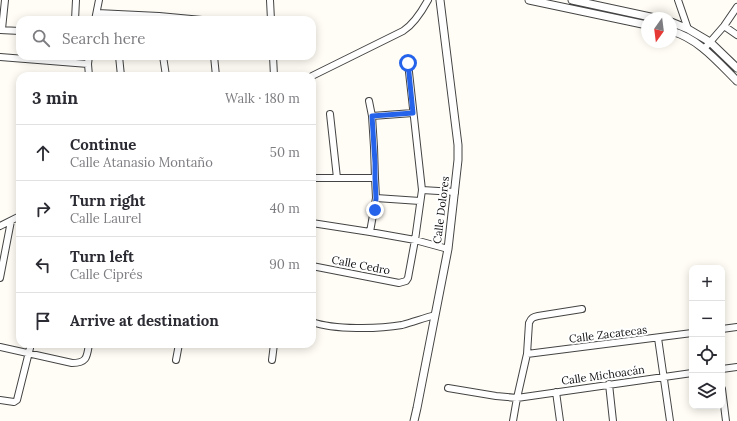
<!DOCTYPE html>
<meta charset="utf-8">
<style>
:root{--surface:#fff;--page:#f7f7f7;--text:#2b2b33;--muted:#7c7c81;--line:#e1e1e2}
body{margin:0;font-family:Lora,serif;background:var(--page);color:var(--text)}
.controls{position:absolute;right:12px;bottom:12px;display:grid;overflow:hidden;border-radius:8px;box-shadow:0 2px 10px #0003}
.controls button{width:36px;height:36px;display:grid;place-items:center;padding:0;border:0;border-bottom:1px solid var(--line);background:var(--surface);color:var(--text);font:20px sans-serif}
.compass{position:absolute;left:641px;top:12px;width:36px;height:36px;border-radius:50%;background:var(--surface);box-shadow:0 2px 10px #0003;rotate:194deg}
.stop{position:absolute;width:12px;height:12px;margin:-9px;border:3px solid #2563eb;border-radius:50%;background:#fff}
.stop.end{background:#2563eb;border-color:#fff;box-shadow:0 1px 4px #0008}
.list{margin:0;padding:0;list-style:none}
h2{display:flex;justify-content:space-between;align-items:center;height:52px;margin:0;padding:0 16px;font-size:17px}
h2 small{font-size:13px;font-weight:400;color:var(--muted)}
.list li{display:grid;grid-template-columns:26px 1fr auto;gap:12px;align-items:center;box-sizing:border-box;height:56px;padding:0 16px;border-top:1px solid var(--line)}
.list b{display:block;font-size:15px;white-space:nowrap}
.list p{margin:0;font-size:13px;white-space:nowrap;color:var(--muted)}
.list em{font-size:13px;font-style:normal;color:var(--muted)}
.icon{flex:none;width:22px;height:22px;fill:none;stroke:currentColor;stroke-width:2;stroke-linecap:round;stroke-linejoin:round}
.map{position:relative;flex:none;width:737px;height:421px;overflow:hidden}
.search{position:absolute;background:var(--surface);box-shadow:0 2px 10px #0003;left:16px;top:16px;width:300px;height:44px;display:flex;align-items:center;gap:10px;box-sizing:border-box;padding:0 14px;border-radius:12px;color:var(--muted);font-size:15px}
.panel{position:absolute;background:var(--surface);box-shadow:0 2px 10px #0003;left:16px;top:72px;width:300px;height:276px;border-radius:12px}
.map>svg:first-child{display:block}
.lines{fill:none;stroke-linecap:round;stroke-linejoin:round}
.minor-casing{stroke:#444;stroke-width:8}
.tertiary-casing{stroke:#444;stroke-width:9}
.minor{stroke:#fff;stroke-width:6}
.tertiary{stroke:#fff;stroke-width:7}
.route{stroke:#2563eb;stroke-width:5}
.labels{text-anchor:middle;dominant-baseline:central;stroke-width:4;stroke-linejoin:round;paint-order:stroke}
.street-label{font-size:11px;fill:#111;stroke:#fff}
</style>
<div class="map">
<svg width="737" height="421" viewBox="0 0 737 421">
<rect width="100%" height="100%" fill="#fffdf5"/>
<g class="lines">
<defs>
<path id="minor" d="M270 0 271 20
M678 0 688 29
M97 13 159 16 202 20
M75 20 76 0
M95 20 99 0
M724 26 737 35
M2 29 5 0
M0 30 20 31
M704 49 724 26 737 7
M119 56 121 76
M163 56 166 76
M214 56 216 76
M273 56 274 76
M0 57 88 64
M89 76 88 64 89 56
M312 76 403 31C414 24 422 11 428 0
M369 101 372 116 374 147 375 178 376 198 370 232
M330 114 337 178
M372 116 413 113
M312 178H375
M422 190 455 192
M376 198 420 201
M312 223 370 232 415 240 448 249
M0 226 20 216
M312 266 399 283 406 281 408 278 415 240 422 190 408 63
M0 278 11 221
M312 322C334 330 379 329 402 325 413 322 424 318 435 315
M722 329 737 327
M658 338 670 421
M0 347 72 363C87 363 87 357 89 344
M527 354 692 333
M176 360 179 344
M272 360 274 344
M722 369 737 367
M609 384 613 421
M448 388 496 396 517 398 692 373
M722 389 726 421
M556 392 560 421
M0 400 14 402 17 400 31 344
M513 421 517 398 527 354 529 323C531 318 533 317 538 316L582 309"/>
<path id="tertiary" d="M529 0 647 25
M572 0 655 18
M671 22 688 29 710 42 737 68
M671 31C698 38 718 62 737 81
M414 421 417 408 448 249 458 160V145L440 0"/>
</defs>
<use href="#minor" class="minor-casing"/>
<use href="#tertiary" class="tertiary-casing"/>
<use href="#minor" class="minor"/>
<use href="#tertiary" class="tertiary"/>
</g>
<g class="lines">
<path class="route" d="M375 210 376 198 375 178V163L372 116 413 113 408 63"/>
</g>
<g class="labels">
<g class="street-label">
<text transform="translate(441 210) rotate(-83)">Calle Dolores</text>
<text transform="translate(361 265) rotate(11)">Calle Cedro</text>
<text transform="translate(608 334) rotate(-7)">Calle Zacatecas</text>
<text transform="translate(603 375) rotate(-8)">Calle Michoacán</text>
</g>
</g>
</svg>
<div class="controls">
<button>+</button>
<button>−</button>
<button><svg class="icon" aria-label="locate" viewBox="0 0 24 24"><circle cx="12" cy="12" r="6"/><path d="M12 2v4M12 18v4M2 12h4M18 12h4"/></svg></button>
<button><svg class="icon" aria-label="layers" viewBox="0 0 24 24"><path d="M12 4l9 5-9 5-9-5zM3 14l9 5 9-5"/></svg></button>
</div>
<svg class="compass" viewBox="-18 -18 36 36"><path d="M0-13l5 13h-10z" fill="#e53935"/><path d="M0 13l5-13h-10z" fill="#7c7c81"/></svg>
<div class="stop" style="left:408px;top:63px"></div>
<div class="stop end" style="left:375px;top:210px"></div>
<div class="search"><svg class="icon" aria-label="search" viewBox="0 0 24 24"><circle cx="10" cy="10" r="6"/><path d="M15 15l6 6"/></svg>Search here</div>
<section class="panel">
<h2>3 min<small>Walk · 180 m</small></h2>
<ul class="list">
<li><svg class="icon" aria-label="ahead" viewBox="0 0 24 24"><path d="M12 20V5M6 11l6-6 6 6"/></svg><div><b>Continue</b><p>Calle Atanasio Montaño</p></div><em>50 m</em></li>
<li><svg class="icon" aria-label="right" viewBox="0 0 24 24"><path d="M7 20v-9h11M14 6l5 5-5 5"/></svg><div><b>Turn right</b><p>Calle Laurel</p></div><em>40 m</em></li>
<li><svg class="icon" aria-label="left" viewBox="0 0 24 24"><path d="M17 20v-9H6M10 6l-5 5 5 5"/></svg><div><b>Turn left</b><p>Calle Ciprés</p></div><em>90 m</em></li>
<li><svg class="icon" aria-label="arrive" viewBox="0 0 24 24"><path d="M6 21V4h12l-3 4 3 4H6"/></svg><div><b>Arrive at destination</b></div></li>
</ul>
</section>
</div>
